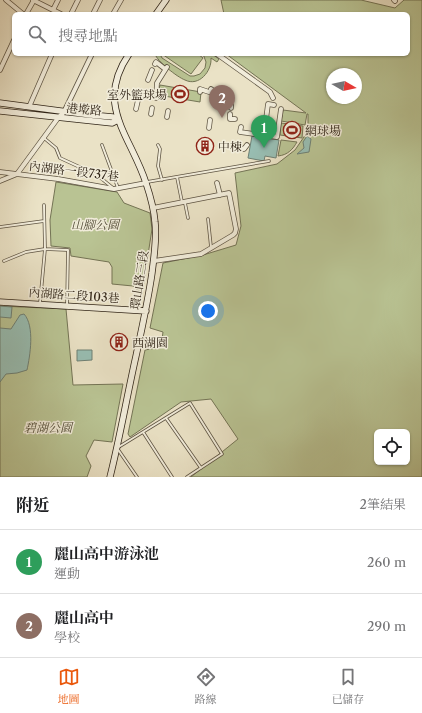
<!DOCTYPE html>
<html lang="zh-TW">
<meta charset="utf-8">
<style>
:root{--surface:#fff;--page:#f2f2f2;--text:#202124;--muted:#757577;--line:#e0e0e0;--accent:#ea580c}
body{margin:0;font-family:"Libre Caslon Text","Noto Serif TC",serif;background:var(--page);color:var(--text)}
.controls{position:absolute;right:12px;bottom:12px;display:grid;overflow:hidden;border-radius:6px;box-shadow:0 1px 3px #0004}
.controls button{width:36px;height:36px;display:grid;place-items:center;padding:0;border:0;border-bottom:1px solid var(--line);background:var(--surface);color:var(--text);font:20px sans-serif}
.compass{position:absolute;left:326px;top:68px;width:36px;height:36px;border-radius:50%;background:var(--surface);box-shadow:0 1px 3px #0004;rotate:99deg}
.you{position:absolute;left:208px;top:311px;width:14px;height:14px;margin:-10px;border:3px solid #fff;border-radius:50%;background:#1a73e8;box-shadow:0 0 0 6px #1a73e833}
.badge{display:grid;place-items:center;width:26px;height:26px;border-radius:50%;background:var(--accent);color:#fff;font-size:13px;font-weight:700}
.pin{position:absolute;translate:-50% -33px;filter:drop-shadow(0 1px 2px #0008)}
.pin::after{content:'';position:absolute;top:21px;width:14px;height:12px;background:inherit;clip-path:polygon(0 0,100% 0,50% 100%)}
.list{margin:0;padding:0;list-style:none}
h2{display:flex;justify-content:space-between;align-items:center;height:52px;margin:0;padding:0 16px;font-size:17px}
h2 small{font-size:13px;font-weight:400;color:var(--muted)}
.list li{display:grid;grid-template-columns:26px 1fr auto;gap:12px;align-items:center;box-sizing:border-box;height:64px;padding:0 16px;border-top:1px solid var(--line)}
.list b{display:block;font-size:15px;white-space:nowrap}
.list p{margin:0;font-size:13px;white-space:nowrap;color:var(--muted)}
.list em{font-size:13px;font-style:normal;color:var(--muted)}
.icon{flex:none;width:22px;height:22px;fill:none;stroke:currentColor;stroke-width:2;stroke-linecap:round;stroke-linejoin:round}
.map{position:relative;flex:none;width:422px;height:477px;overflow:hidden}
.search{position:absolute;background:var(--surface);box-shadow:0 1px 3px #0004;left:12px;right:12px;top:12px;height:44px;display:flex;align-items:center;gap:10px;box-sizing:border-box;padding:0 14px;border-radius:6px;color:var(--muted);font-size:15px}
.sheet{height:180px;background:var(--surface)}
nav{display:flex;justify-content:space-around;align-items:center;box-sizing:border-box;height:56px;border-top:1px solid var(--line);background:var(--surface);font-size:11px;color:var(--muted)}
nav a{display:grid;justify-items:center;gap:2px}
nav .on{color:var(--accent)}
.map>svg:first-child{display:block}
.green{fill:#b9c393;stroke:#747455;fill-rule:evenodd}
.water{fill:#98beb3;stroke:#6e8075}
.lines{fill:none;stroke-linecap:round;stroke-linejoin:round}
.lane-casing{stroke:#5e5443;stroke-width:3.5}
.street-casing{stroke:#5e5443;stroke-width:5.5}
.secondary-casing{stroke:#302417;stroke-width:7}
.lane{stroke:#f1ecda;stroke-width:2}
.street{stroke:#f1ecda;stroke-width:4}
.secondary{stroke:#f1ecda;stroke-width:5.5}
.labels{text-anchor:middle;dominant-baseline:central;stroke-width:3;stroke-linejoin:round;paint-order:stroke}
.poi-label{font-size:12px;fill:#302417;stroke:#f1ecda;text-anchor:start}
.street-label{font-size:12px;fill:#302417;stroke:#f1ecda}
.park-label{font-size:12px;font-style:italic;fill:#524c36;stroke:#f1ecda}
</style>
<div class="map">
<svg width="422" height="477" viewBox="0 0 422 477">
<rect width="100%" height="100%" fill="#eae2c6"/>
<filter id="stains"><feTurbulence type="fractalNoise" baseFrequency=".005" numOctaves="4"/><feColorMatrix values="0 0 0 0 .2 0 0 0 0 .09 0 0 0 0 .02 0 0 0 .5 -.17"/></filter>
<radialGradient id="worn" r=".72"><stop offset=".6" stop-color="#630" stop-opacity="0"/><stop offset="1" stop-color="#630" stop-opacity=".3"/></radialGradient>
<path class="green" d="M221 0H361L395 8 404 0H422V477H191L238 439 211 399 181 402 130 437 128 434 145 350 161 347 163 332 150 328 163 263 203 255 236 245 241 226 235 173 277 164 295 150 308 131V114H307L305 125 281 121 283 110 306 113 226 54H408V14H224ZM332 74H356V98H332ZM377 432H407V462H377Z
M155 54H160L162 58 190 76H194L200 74 205 68 206 62 203 54H212L219 59 217 62 211 58C212 71 199 87 185 80 177 77 157 61 155 54Z
M162 54H198L203 58 191 74Z
M160 85 201 92 200 102 158 95Z
M281 123 303 126 302 138 280 135Z
M281 140 297 142C293 149 288 155 278 156Z
M56 182 117 192 124 203 150 213 152 229 142 294 133 286 112 284V267L109 262 71 256 70 248 51 246 50 220Z
M0 306 66 309 73 385 123 384 112 442 94 440 86 456 91 466 87 477H0Z"/>
<path class="water" d="M252 136 279 140 276 158 265 156 264 161 248 158Z
M307 136 311 139 309 152 297 154 304 148 303 142Z
M0 306 12 307 11 318 0 317Z
M24 314C35 326 30 356 27 370L17 373 6 374 0 382V328L11 329 20 315Z
M77 350H92V360L77 361Z"/>
<g class="lines">
<defs>
<path id="lane" d="M44 138 56 148 60 158 97 175 113 188
M102 145 118 188
M158 145 160 149 158 166 162 180
M177 177 182 202
M147 182 269 161
M185 203 188 218
M208 219 211 247
M0 227 44 221
M4 261 26 252 45 249 44 205
M40 303 45 249 68 250 67 306
M166 418 201 468
M143 432 172 477
M137 477 117 448 190 403 222 454 187 477"/>
<path id="street" d="M6 0 23 14
M33 0 61 14
M394 0 395 1
M53 10 58 0
M26 14 34 0
M71 14 78 0
M93 14 100 0
M113 14 121 0
M217 54 270 92 273 98
M155 64 156 62 165 69
M0 70 14 40
M148 80 152 70
M211 89 231 105V108
M200 92V89L209 92 213 91
M156 98 157 83 167 67
M29 107 52 54
M136 109 138 100
M151 114 152 108
M230 114V119H235
M167 117 168 111
M241 127 240 132 277 137 281 109
M209 128 210 120
M260 135 261 127H265L268 104 274 105
M238 148 244 149 247 145
M0 172 58 179 114 189 146 183
M0 181 17 174 58 118 64 112 92 54
M217 183 220 195
M153 208 229 193 236 229 235 233 233 235 201 254 154 261"/>
<path id="secondary" d="M156 14 166 0
M0 103 91 115 113 117 118 120
M0 111 112 123 118 120
M0 302 146 311
M110 477C120 437 127 396 136 356 142 328 148 301 152 273 154 256 157 239 155 222 154 209 150 195 146 183 131 136 94 105 129 54"/>
</defs>
<use href="#lane" class="lane-casing"/>
<use href="#street" class="street-casing"/>
<use href="#secondary" class="secondary-casing"/>
<use href="#lane" class="lane"/>
<use href="#street" class="street"/>
<use href="#secondary" class="secondary"/>
</g>
<defs>
<symbol id="stadium-ring" viewBox="-11 -11 22 22"><circle r="9.5" fill="#f1ecda" stroke="#8f2418" stroke-width="1.5"/><path d="M0-5a6.5 5 0 1 0 0 10a6.5 5 0 1 0 0-10ZM-3.5-1.8h7v3.6h-7Z" fill="#8f2418"/></symbol>
<symbol id="building-ring" viewBox="-11 -11 22 22"><circle r="9.5" fill="#f1ecda" stroke="#8f2418" stroke-width="1.5"/><path d="M-4-6H4V6H1V3H-1V6H-4ZM-2.5-4.3h1.7v1.8h-1.7ZM.8-4.3h1.7v1.8H.8ZM-2.5-1h1.7V.8h-1.7ZM.8-1h1.7V.8H.8Z" fill="#8f2418"/></symbol>
</defs>
<g fill-rule="evenodd">
<use href="#stadium-ring" x="170" y="84" width="20" height="20"/>
<use href="#stadium-ring" x="282" y="120" width="20" height="20"/>
<use href="#building-ring" x="195" y="136" width="20" height="20"/>
<use href="#building-ring" x="109" y="332" width="20" height="20"/>
</g>
<g class="labels">
<g class="poi-label">
<text x="167" y="94" text-anchor="end">室外籃球場</text>
<text x="305" y="130">網球場</text>
<text x="218" y="146">中棟</text>
<text x="132" y="342">西湖園</text>
</g>
<g class="street-label">
<text transform="translate(84 109) rotate(5)">港墘路</text>
<text transform="translate(74 171) rotate(7)">內湖路一段737巷</text>
<text transform="translate(139 280) rotate(-81)">環山路三段</text>
<text transform="translate(74 295) rotate(4)">內湖路二段103巷</text>
</g>
<g class="park-label">
<text x="95" y="224">山腳公園</text>
<text x="48" y="427">碧湖公園</text>
</g>
</g>
<rect width="100%" height="100%" filter="url(#stains)"/>
<rect width="100%" height="100%" fill="url(#worn)"/>
</svg>
<div class="controls">
<button><svg class="icon" aria-label="locate" viewBox="0 0 24 24"><circle cx="12" cy="12" r="6"/><path d="M12 2v4M12 18v4M2 12h4M18 12h4"/></svg></button>
</div>
<svg class="compass" viewBox="-18 -18 36 36"><path d="M0-13l5 13h-10z" fill="#e53935"/><path d="M0 13l5-13h-10z" fill="#757577"/></svg>
<div class="you"></div>
<div class="pin badge" style="left:264px;top:148px;background:#2e9e5b">1</div>
<div class="pin badge" style="left:222px;top:118px;background:#8d6e63">2</div>
<div class="search"><svg class="icon" aria-label="search" viewBox="0 0 24 24"><circle cx="10" cy="10" r="6"/><path d="M15 15l6 6"/></svg>搜尋地點</div>
</div>
<section class="sheet">
<h2>附近<small>2筆結果</small></h2>
<ul class="list">
<li><span class="badge" style="background:#2e9e5b">1</span><div><b>麗山高中游泳池</b><p>運動</p></div><em>260 m</em></li>
<li><span class="badge" style="background:#8d6e63">2</span><div><b>麗山高中</b><p>學校</p></div><em>290 m</em></li>
</ul>
</section>
<nav>
<a class="on"><svg class="icon" aria-label="map" viewBox="0 0 24 24"><path d="M3 6l6-2 6 2 6-2v14l-6 2-6-2-6 2zM9 4v14M15 6v14"/></svg>地圖</a>
<a><svg class="icon" aria-label="directions" viewBox="0 0 24 24"><path d="M12 3l9 9-9 9-9-9zM9 14v-3h6M13 9l2 2-2 2"/></svg>路線</a>
<a><svg class="icon" aria-label="saved" viewBox="0 0 24 24"><path d="M7 4h10v16l-5-4-5 4z"/></svg>已儲存</a>
</nav>
